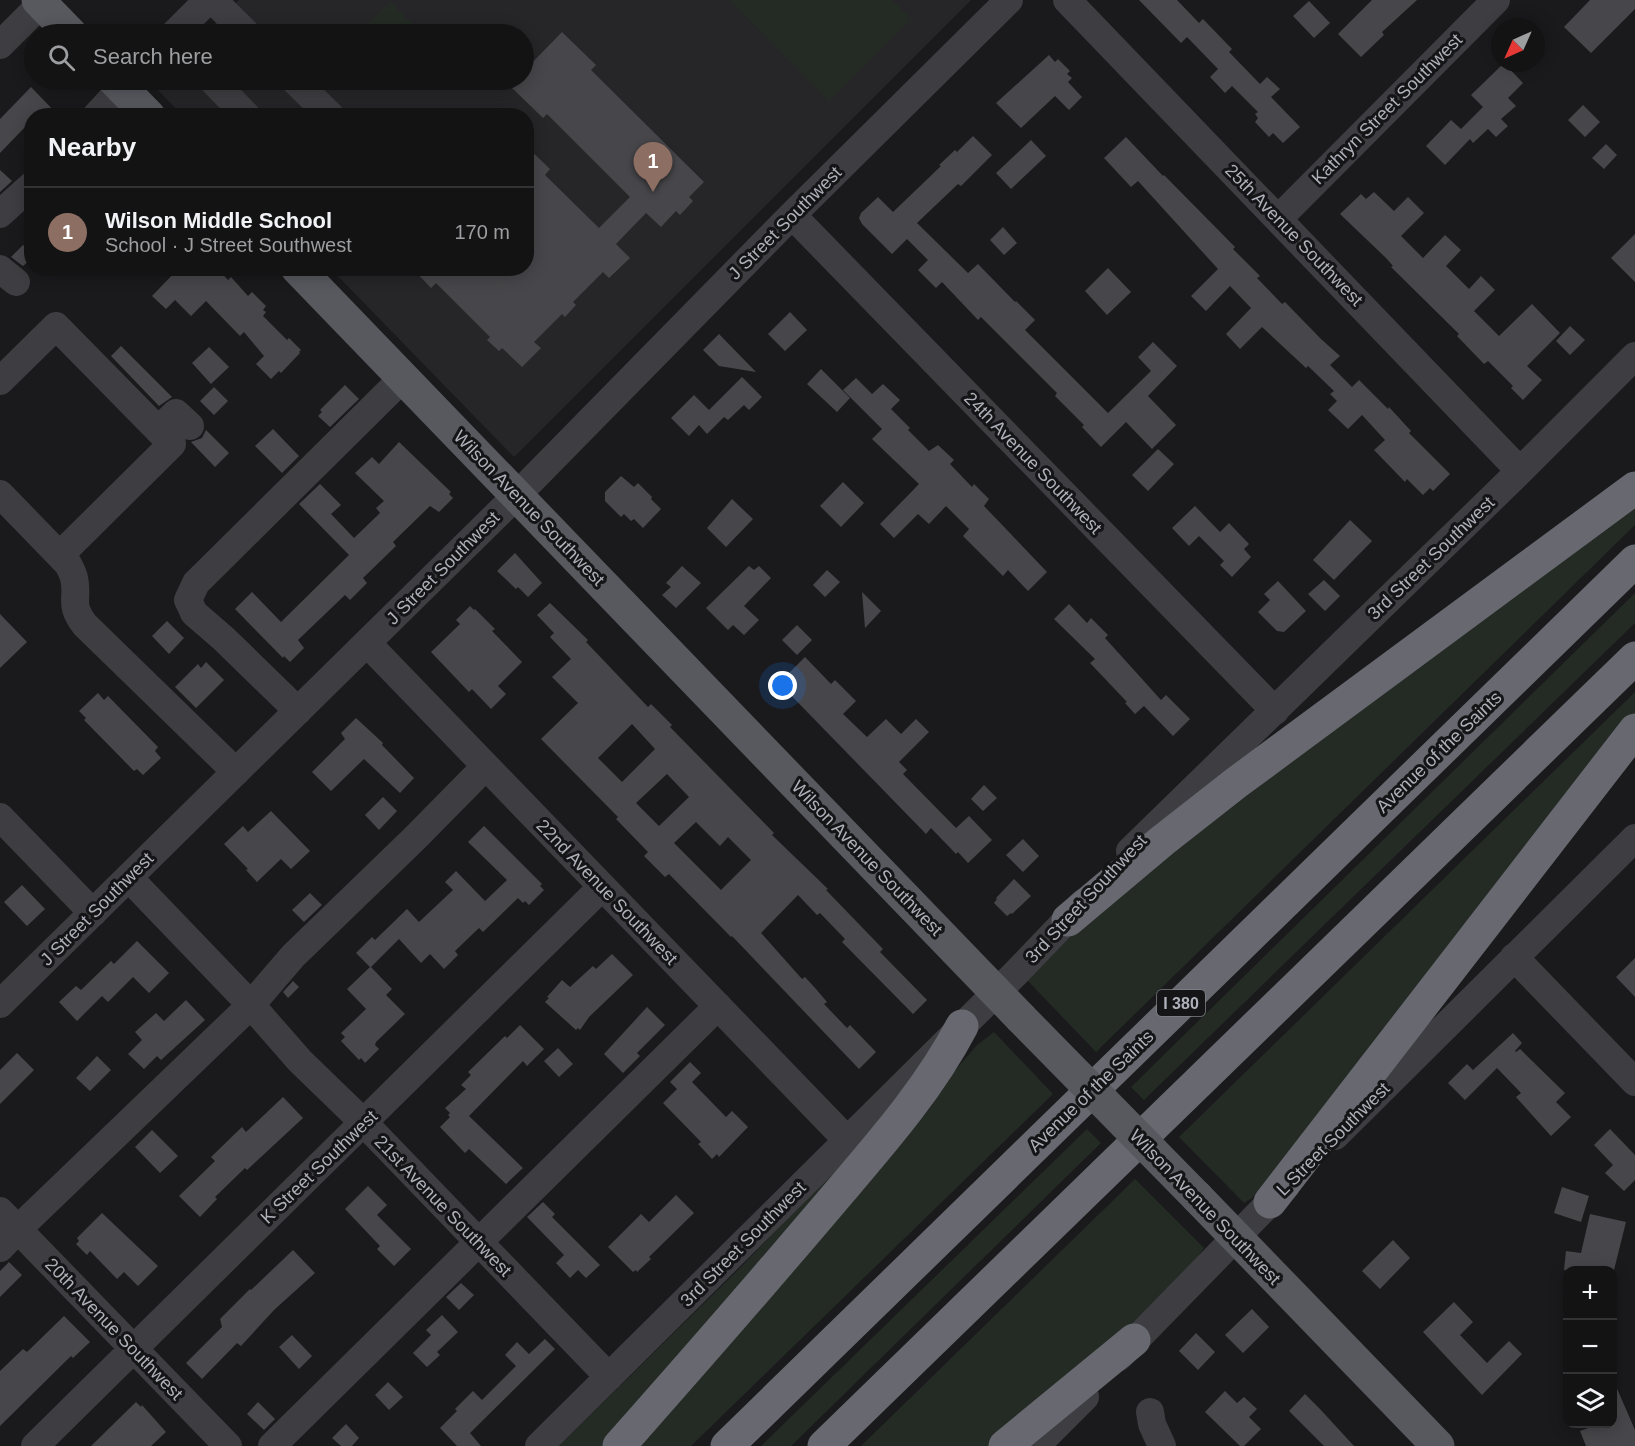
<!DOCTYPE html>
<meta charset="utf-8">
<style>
:root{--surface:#141314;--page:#1d1c1d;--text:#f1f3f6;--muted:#9d9ea0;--line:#333234;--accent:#db2777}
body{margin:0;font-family:Arial,sans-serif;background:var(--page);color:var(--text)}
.controls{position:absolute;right:18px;bottom:18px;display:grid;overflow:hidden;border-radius:12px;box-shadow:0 3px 15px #0003}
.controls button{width:54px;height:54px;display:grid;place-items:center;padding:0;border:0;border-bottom:2px solid var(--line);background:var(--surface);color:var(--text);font:30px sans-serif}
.compass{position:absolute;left:1491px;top:18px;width:54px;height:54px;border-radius:50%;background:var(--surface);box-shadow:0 3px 15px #0003;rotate:225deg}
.you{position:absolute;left:783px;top:686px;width:21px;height:21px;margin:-15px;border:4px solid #fff;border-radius:50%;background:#1a73e8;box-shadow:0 0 0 9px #1a73e833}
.badge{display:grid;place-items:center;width:39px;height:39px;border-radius:50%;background:var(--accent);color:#fff;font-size:20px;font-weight:700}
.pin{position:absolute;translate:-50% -50px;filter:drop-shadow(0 2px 3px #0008)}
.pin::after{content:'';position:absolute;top:32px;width:21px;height:18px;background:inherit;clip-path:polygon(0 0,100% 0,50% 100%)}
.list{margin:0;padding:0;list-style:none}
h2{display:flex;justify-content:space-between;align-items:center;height:78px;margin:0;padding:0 24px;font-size:26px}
h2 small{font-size:20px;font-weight:400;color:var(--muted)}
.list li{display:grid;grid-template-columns:39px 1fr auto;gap:18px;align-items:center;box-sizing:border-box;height:90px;padding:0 24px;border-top:2px solid var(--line)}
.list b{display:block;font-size:22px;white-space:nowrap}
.list p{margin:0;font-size:20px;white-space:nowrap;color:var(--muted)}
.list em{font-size:20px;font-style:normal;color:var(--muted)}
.icon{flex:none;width:33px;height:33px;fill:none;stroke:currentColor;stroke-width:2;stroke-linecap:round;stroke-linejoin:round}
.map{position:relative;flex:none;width:1635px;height:1446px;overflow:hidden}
.search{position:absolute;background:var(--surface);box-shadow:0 3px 15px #0003;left:24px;top:24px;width:510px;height:66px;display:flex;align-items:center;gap:15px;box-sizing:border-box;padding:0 21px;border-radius:33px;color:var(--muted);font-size:22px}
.panel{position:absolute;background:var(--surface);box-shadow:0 3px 15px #0003;left:24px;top:108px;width:510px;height:168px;border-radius:24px}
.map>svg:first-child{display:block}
.built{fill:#262628}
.green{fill:#242b25}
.building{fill:#47474b;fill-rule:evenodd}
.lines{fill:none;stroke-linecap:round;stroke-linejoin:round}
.minor{stroke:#3d3d42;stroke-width:28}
.major{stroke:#57595e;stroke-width:33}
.highway{stroke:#686970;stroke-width:33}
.major-bridge{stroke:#57595e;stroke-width:33}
.labels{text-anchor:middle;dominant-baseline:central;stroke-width:6;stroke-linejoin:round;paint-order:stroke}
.shield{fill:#151416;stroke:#808288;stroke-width:1.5}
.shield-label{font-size:16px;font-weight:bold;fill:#aeb1b9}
.street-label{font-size:18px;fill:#aeb1b9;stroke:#151416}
</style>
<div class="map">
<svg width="1635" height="1446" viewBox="0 0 1635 1446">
<rect width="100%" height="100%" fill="#1a191b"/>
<path class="built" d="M239 0H971L514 457 331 269 526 268V116L182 115 154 86 160 80H524V34H205Z"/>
<path class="green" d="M729 0H892L911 19 829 101Z
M390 2 422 34H358Z
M1635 499V525L1096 1052 1027 980 1083 921Z
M1635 593V623L1144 1100 1131 1087Z
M1635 692V718L1301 1143 1252 1198 1244 1203 1179 1137Z
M994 1032 1053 1094 691 1446H630L977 1045Z
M1087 1129 1101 1143 791 1446H761Z
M861 1142 606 1446H559L743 1265Z
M1135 1179 1204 1248 1194 1262 1126 1331 992 1446H861Z"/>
<path class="building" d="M1139 0H1177L1199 23 1203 19 1232 49 1229 52 1260 84 1267 77 1280 89 1271 97 1300 127 1283 143 1273 133 1269 137 1255 122 1258 118 1255 114 1258 112 1232 86 1225 93 1210 77 1218 69 1187 37 1181 43Z
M1372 0H1417L1382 32 1384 35 1361 57 1338 34Z
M1590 0H1635V9L1591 53 1564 27Z
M1309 1 1330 23 1314 38 1293 16Z
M562 32 596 65 591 70 704 182 689 197 693 201 680 215 676 211 661 227 646 213 616 244 630 258 609 278 603 272 573 302 576 305 565 317 562 314 534 342 541 348 522 367 502 348 499 351 487 340 490 337 436 283 431 288 412 268H526V146L550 169 545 175 599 228 630 197 547 114 543 118 509 85 515 80H524V71Z
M1049 55 1055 62 1058 59 1070 71 1067 74 1072 78 1068 82 1082 97 1069 110 1055 96 1021 128 996 103Z
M1504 63 1523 83 1508 98 1516 106 1501 119 1508 126 1496 137 1488 129 1473 143 1470 139 1445 165 1426 146 1451 120 1461 129 1483 107 1471 95Z
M31 87 59 116H32V124L29 126 27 125 0 153V119Z
M1583 105 1600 122 1585 137 1568 120Z
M973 136 992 155 961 186 958 184 917 223 968 273 978 264 1015 302 1016 301 1035 320 1025 330 1108 413 1151 371 1138 357 1153 342 1177 366 1148 396 1176 425 1152 449 1126 422 1101 447 1082 427 1084 425 1055 396 1057 393 981 317 978 320 942 282 936 288 918 270 928 260 907 239 892 254 862 224 859 218 861 213 878 197 893 212 941 166 939 165 955 150 957 152Z
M1126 137 1163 176 1164 175 1235 247 1233 249 1260 276 1257 278 1282 304 1285 302 1321 339 1340 356 1330 365 1352 387 1359 380 1388 409 1389 407 1411 431 1409 433 1450 474 1433 491 1430 488 1423 495 1407 479 1405 482 1374 450 1385 440 1362 415 1348 429 1328 410 1337 401 1330 394 1334 391 1308 366 1306 368 1262 327 1240 349 1226 334 1251 308 1230 286 1206 311 1191 296 1218 269 1138 181 1131 187 1104 158Z
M1031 140 1046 156 1011 189 996 173Z
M1606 144 1617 155 1604 169 1592 158Z
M0 170 12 181 0 192Z
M1374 192 1394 211 1408 197 1424 213 1401 236 1423 258 1445 235 1461 250 1446 266 1469 289 1481 276 1495 290 1474 311 1499 336 1532 304 1560 333 1527 366 1542 380 1523 400 1511 388 1513 386 1488 361 1484 364 1457 336 1459 334 1391 267 1393 266 1386 258 1340 214 1361 194 1366 199Z
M1003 227 1017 243 1004 255 990 240Z
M1635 234V282L1611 258Z
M23 245 32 253V258L23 266 11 257Z
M179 268H217L228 280 231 277 248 296 252 292 266 306 263 310 266 312 263 316 287 340 289 338 301 350 299 352 300 353 281 373 279 371 271 379 256 364 264 356 244 332 240 336 206 301 191 316 175 300 166 309 152 296Z
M1108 268 1131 292 1107 315 1085 291Z
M790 312 807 330 785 351 768 334Z
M1570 326 1585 340 1570 355 1556 341Z
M719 334 756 372 719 366 703 350Z
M121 346 172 397 159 406 111 356Z
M209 347 229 367 211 384 192 363Z
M821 369 850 398 837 412 807 384Z
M742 377 762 397 749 410 744 405 728 420 724 417 707 434 699 425 689 436 671 418 694 395 709 410Z
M856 378 872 394 883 384 900 400 891 409 910 428 908 430 929 451 938 445 954 460 950 464 972 487 974 484 989 499 984 506 1047 572 1028 591 1008 570 1003 576 963 536 969 529 946 506 929 524 918 514 894 538 880 524 919 484 872 439 882 429 843 390Z
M345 385 359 399 330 427 318 416 322 412 320 410Z
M214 387 228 401 214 415 200 401Z
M273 429 299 456 282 473 255 446Z
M206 430 229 453 215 467 191 442 202 438Z
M399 442 451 492 449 494 453 498 439 512 430 506 393 542 396 546 363 578 367 583 350 600 345 595 298 640 304 648 290 662 284 656 283 658 235 609 252 592 281 622 349 555 299 504 320 484 341 505 331 514 354 538 380 513 376 508 384 501 355 473 372 457 379 464Z
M1158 449 1174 464 1148 491 1132 475Z
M621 476 634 487 638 483 652 497 651 499 661 509 643 528 634 519 631 521 624 514 621 517 605 501V492Z
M843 482 864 503 841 527 820 506Z
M732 499 753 519 726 547 707 528Z
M1195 506 1220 532 1229 523 1249 544 1244 549 1251 557 1232 577 1220 565 1224 561 1199 536 1189 546 1172 528Z
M1350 520 1372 541 1334 580 1313 560Z
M515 553 542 583 528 597 518 587 516 589 497 571Z
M682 566 701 583 676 608 662 595 671 587 666 583Z
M749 566 754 570 759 566 771 578 744 606 759 620 744 635 733 625 728 630 706 608Z
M827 570 840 582 825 597 813 585Z
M1324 580 1340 596 1325 611 1308 594Z
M1278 581 1306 611 1284 632 1277 631 1258 612 1270 600 1264 594Z
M862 592 881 611 865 628Z
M550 603 588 640 586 642 648 707 651 704 672 725 670 727 774 833 772 835 828 889 826 890 883 949 880 952 927 1000 913 1014 842 942 845 939 820 913 817 915 798 895 761 933 802 979 805 977 816 989 827 1002 824 1004 847 1028 850 1025 876 1052 859 1069 732 936 731 937 669 874 665 877 644 856 648 852 616 819 618 817 541 739 578 703 552 677 571 659 550 637 554 633 537 615ZM632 724 655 749 622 782 598 758ZM667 774 689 797 659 826 636 803ZM696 822 720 846 728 837 751 860 721 890 674 843Z
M1069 604 1087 623 1091 618 1108 635 1105 638 1161 700 1166 695 1190 719 1173 736 1144 706 1135 714 1125 703 1127 702 1090 663 1095 659 1054 619Z
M470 606 474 610 475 609 495 629 492 631 522 662 498 686 506 694 491 709 472 689 469 692 431 652 460 624 456 620Z
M0 614 27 642 0 668Z
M167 621 184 638 169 654 152 636Z
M797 625 812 640 797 655 782 640Z
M805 657 831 684 835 680 856 701 843 714 867 737 886 719 901 734 916 719 929 732 899 762 907 770 903 774 956 828 969 816 992 840 968 863 958 852 956 854 931 828 926 834 779 683Z
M206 662 224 680 196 708 175 687 198 664 201 668Z
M98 693 104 700 108 696 158 747 155 751 161 758 143 775 137 769 134 771 84 720 86 718 79 711Z
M356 718 383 743 382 745 414 778 400 793 364 759 331 791 312 772 345 739 341 733Z
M984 785 997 798 983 811 971 799Z
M383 797 397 811 379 830 365 815Z
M271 811 310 851 291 869 281 859 257 882 246 870 248 869 224 844 243 826 248 832Z
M484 826 542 884 540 886 544 890 529 905 525 901 523 903 518 898 483 932 479 928 455 951 458 955 444 969 430 954 421 963 399 939 371 967 392 989 386 995 405 1014 376 1042 375 1045 379 1049 365 1063 361 1058 359 1060 341 1041 345 1037 341 1033 366 1009 347 989 370 967 356 953 372 937 375 940 407 909 419 922 453 890 445 882 456 871 485 901 507 880 468 842Z
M1023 839 1039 856 1023 872 1006 855Z
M1014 879 1031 896 1012 914 1011 913 1007 916 994 903 997 899 996 898Z
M22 885 45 909 27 926 4 902Z
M310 893 322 905 304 922 292 910Z
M137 941 169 973 149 993 133 977 108 1002 102 996 77 1021 59 1002 76 986 81 990 111 961 114 964Z
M612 954 633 975 589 1017 580 1030 578 1028 576 1030 545 1002 549 998 547 997 562 980 570 987 593 966 596 969Z
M1635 958V997L1616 977Z
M293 981 299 987 288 998 283 992Z
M186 1000 205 1020 161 1060 157 1056 144 1069 128 1054 142 1040 135 1032 156 1013 164 1021Z
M647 1007 665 1025 637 1053 640 1056 623 1073 604 1054Z
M520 1025 544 1049 527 1066 523 1061 469 1116 523 1168 506 1184 469 1149 465 1153 440 1127 450 1117 448 1115 450 1113 445 1108 466 1089 461 1085 471 1075 468 1072 505 1036 507 1038Z
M1513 1033 1522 1043 1515 1051 1516 1052 1520 1049 1565 1093 1556 1102 1571 1117 1551 1136 1516 1097 1521 1093 1497 1068 1465 1100 1448 1083 1467 1064 1473 1070Z
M558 1048 573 1064 559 1077 544 1061Z
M17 1053 34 1070 0 1104V1070Z
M97 1056 111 1070 90 1091 76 1078Z
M690 1062 701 1073 692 1082 726 1117 732 1111 748 1127 719 1157 717 1154 712 1159 698 1144 701 1142 663 1103 677 1089 670 1082Z
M283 1097 303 1118 247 1170 245 1168 215 1197 217 1199 200 1217 179 1196 215 1161 211 1157 242 1127 246 1132Z
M1610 1129 1635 1155V1180L1624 1191 1605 1173 1613 1165 1594 1145Z
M152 1130 178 1156 160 1173 135 1147Z
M368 1186 387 1205 377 1215 411 1249 394 1266 377 1249 380 1246 345 1209Z
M1562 1187 1589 1196 1581 1222 1554 1213Z
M676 1195 694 1213 649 1257 651 1259 637 1272 636 1270 633 1272 608 1247 641 1214 649 1222Z
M543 1202 555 1214 552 1217 600 1265 586 1278 578 1270 570 1278 556 1263 564 1255 527 1217Z
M102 1213 158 1266 138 1286 124 1272 117 1279 90 1251 87 1255 76 1244 79 1241 77 1238Z
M1590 1214 1626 1222 1614 1270H1564L1566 1251 1581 1253Z
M1393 1240 1410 1258 1380 1289 1362 1271Z
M293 1250 315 1273 274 1310 241 1346 237 1343 202 1379 186 1363 222 1327 220 1319 250 1289 251 1290Z
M9 1262 22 1275 0 1297V1271Z
M461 1283 474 1295 459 1310 446 1297Z
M1454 1302 1473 1322 1460 1335 1487 1363 1509 1341 1522 1354 1482 1395 1423 1332Z
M1252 1309 1269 1327 1243 1353 1225 1335Z
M442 1315 458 1332 437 1352 440 1355 427 1367 413 1353 431 1335 426 1330Z
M64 1316 90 1342 73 1358 71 1356 0 1426V1371L23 1349 27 1352Z
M1196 1333 1215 1352 1198 1370 1179 1351Z
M292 1335 312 1356 299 1369 279 1347Z
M545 1339 555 1349 470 1433 481 1446H457L440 1428 457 1411 455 1409 473 1391 482 1400 516 1366 505 1355 517 1342 529 1354Z
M1612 1377 1635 1430V1446H1586L1580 1431 1599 1424H1612Z
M388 1382 403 1397 389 1410 375 1395Z
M1225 1391 1237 1403 1244 1397 1257 1409 1249 1417 1261 1429 1244 1446H1240L1205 1412Z
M1305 1394 1320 1409 1354 1446H1324L1289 1411Z
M136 1402 141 1407 142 1405 166 1432 151 1446H91Z
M258 1402 275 1419 264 1430 247 1414Z
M346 1424 359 1438 352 1446H341L332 1438Z"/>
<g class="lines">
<path class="minor" d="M213 0 245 32 242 34
M1067 0 1520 471
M174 34 208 0
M0 45 41 4
M212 80 247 116
M294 80 331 116
M96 116 129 80
M0 214 32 185
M792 215 1275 711
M1278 219 1496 0
M0 269 16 282
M0 381 56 326 172 444 60 555
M158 430 176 413 190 426
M0 494 68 564C70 568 73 573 74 578 79 599 68 603 85 625L236 772
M367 643 847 1140
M298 711 224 639 194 613 188 600 196 583 403 378
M0 817 93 913
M1130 851 1520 471 1635 356
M129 878 251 1005 300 1061 364 1123 609 1377
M1514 957 1635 1082
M0 1004 517 495 792 215 1009 0
M1335 1136 1635 838
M0 1211 228 1446
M0 1248 18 1229 251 1005 293 956 415 838 485 767
M1119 1357 1286 1186
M1150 1412 1152 1424 1162 1446
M35 1446 602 887
M272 1446 718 1006
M539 1446 1016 973 1083 903
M1036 1446 1085 1397"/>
<path class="major" d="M38 0 71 34
M114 80 149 116
M297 268 1021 1018
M1197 1197 1438 1446"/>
<path class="highway" d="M1068 920 1162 841 1236 783 1635 488
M1270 1202 1635 730
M619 1446C689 1367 758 1288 826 1208 875 1150 927 1093 962 1026
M727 1446 1635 561
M824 1446 1635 658
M1005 1446 1134 1340"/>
<path class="major-bridge" d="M1021 1018 1197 1197"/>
</g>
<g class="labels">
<rect class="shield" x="1157" y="990" width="48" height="26" rx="4.5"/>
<g class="shield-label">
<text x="1181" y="1003">I 380</text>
</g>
<g class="street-label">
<text transform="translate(1387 109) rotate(-45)">Kathryn Street Southwest</text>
<text transform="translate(785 223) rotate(-45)">J Street Southwest</text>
<text transform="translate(1294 235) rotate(46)">25th Avenue Southwest</text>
<text transform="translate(1033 463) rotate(46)">24th Avenue Southwest</text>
<text transform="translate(529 508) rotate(46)">Wilson Avenue Southwest</text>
<text transform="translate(1431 558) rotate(-44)">3rd Street Southwest</text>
<text transform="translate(443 568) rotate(-45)">J Street Southwest</text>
<text transform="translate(1439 752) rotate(-44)">Avenue of the Saints</text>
<text transform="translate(867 858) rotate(46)">Wilson Avenue Southwest</text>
<text transform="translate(607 892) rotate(46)">22nd Avenue Southwest</text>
<text transform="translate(1086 899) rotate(-47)">3rd Street Southwest</text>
<text transform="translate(97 909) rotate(-45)">J Street Southwest</text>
<text transform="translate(1091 1091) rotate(-44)">Avenue of the Saints</text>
<text transform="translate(1333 1139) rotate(-45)">L Street Southwest</text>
<text transform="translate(319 1167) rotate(-44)">K Street Southwest</text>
<text transform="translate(443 1206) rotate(46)">21st Avenue Southwest</text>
<text transform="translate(1205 1207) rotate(46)">Wilson Avenue Southwest</text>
<text transform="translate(743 1244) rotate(-45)">3rd Street Southwest</text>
<text transform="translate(114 1329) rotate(46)">20th Avenue Southwest</text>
</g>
</g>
</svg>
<div class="controls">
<button>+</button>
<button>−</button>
<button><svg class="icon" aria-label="layers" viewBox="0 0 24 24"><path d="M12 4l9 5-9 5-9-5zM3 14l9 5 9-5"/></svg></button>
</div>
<svg class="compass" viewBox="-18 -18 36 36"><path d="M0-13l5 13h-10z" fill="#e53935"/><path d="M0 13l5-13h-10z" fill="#9d9ea0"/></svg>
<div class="you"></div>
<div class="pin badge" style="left:653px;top:192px;background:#8d6e63">1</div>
<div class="search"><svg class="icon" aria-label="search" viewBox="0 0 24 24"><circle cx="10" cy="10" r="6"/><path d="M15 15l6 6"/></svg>Search here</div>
<section class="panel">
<h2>Nearby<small></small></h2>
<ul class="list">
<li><span class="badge" style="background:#8d6e63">1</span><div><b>Wilson Middle School</b><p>School · J Street Southwest</p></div><em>170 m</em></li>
</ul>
</section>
</div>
